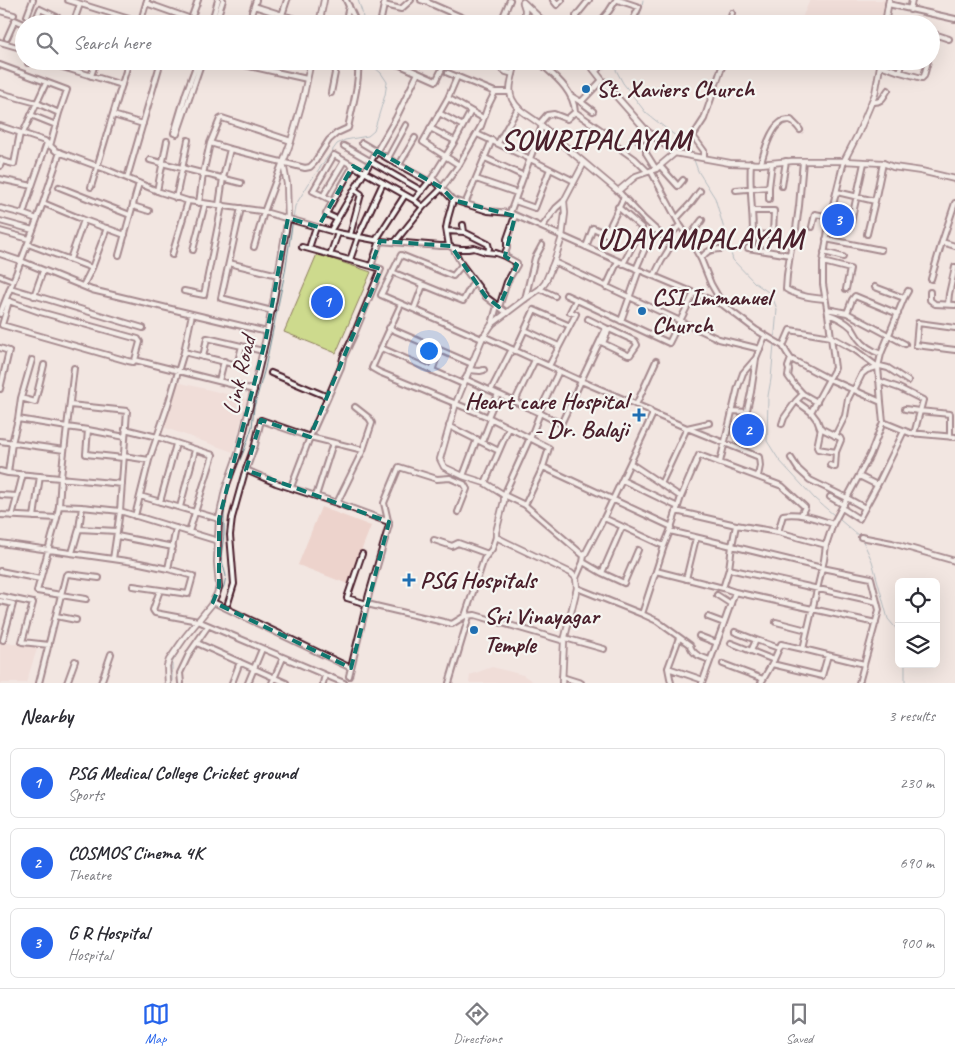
<!DOCTYPE html>
<style>
:root{--surface:#fff;--page:#f7f7f7;--text:#2b2b33;--muted:#7c7c81;--line:#e1e1e2;--accent:#2563eb}
body{margin:0;font-family:Caveat,sans-serif;background:var(--page);color:var(--text)}
.controls{position:absolute;right:15px;bottom:15px;display:grid;overflow:hidden;border-radius:8px;box-shadow:0 5px 20px #0002}
.controls button{width:45px;height:45px;display:grid;place-items:center;padding:0;border:0;border-bottom:1px solid var(--line);background:var(--surface);color:var(--text);font:25px sans-serif}
.you{position:absolute;left:428px;top:350px;width:18px;height:18px;margin:-12px;border:4px solid #fff;border-radius:50%;background:#1a73e8;box-shadow:0 0 0 8px #1a73e833}
.badge{display:grid;place-items:center;width:32px;height:32px;border-radius:50%;background:var(--accent);color:#fff;font-size:16px;font-weight:700}
.pin{position:absolute;translate:-50% -50%;border:2px solid #fff;box-shadow:0 1px 5px #0006}
.list{margin:0;padding:0;list-style:none}
h2{display:flex;justify-content:space-between;align-items:center;height:65px;margin:0;padding:0 20px;font-size:21px}
h2 small{font-size:16px;font-weight:400;color:var(--muted)}
.list li{display:grid;grid-template-columns:32px 1fr auto;gap:15px;align-items:center;box-sizing:border-box;height:70px;margin:0 10px 10px;padding:0 10px;border:1px solid var(--line);border-radius:8px}
.list b{display:block;font-size:19px;white-space:nowrap}
.list p{margin:0;font-size:16px;white-space:nowrap;color:var(--muted)}
.list em{font-size:16px;font-style:normal;color:var(--muted)}
.icon{flex:none;width:28px;height:28px;fill:none;stroke:currentColor;stroke-width:2;stroke-linecap:round;stroke-linejoin:round}
.map{position:relative;flex:none;width:955px;height:683px;overflow:hidden}
.search{position:absolute;background:var(--surface);box-shadow:0 5px 20px #0002;left:15px;right:15px;top:15px;height:55px;display:flex;align-items:center;gap:12px;box-sizing:border-box;padding:0 18px;border-radius:28px;color:var(--muted);font-size:19px}
.sheet{height:305px;background:var(--surface)}
nav{display:flex;justify-content:space-around;align-items:center;box-sizing:border-box;height:70px;border-top:1px solid var(--line);background:var(--surface);font-size:14px;color:var(--muted)}
nav a{display:grid;justify-items:center;gap:2px}
nav .on{color:var(--accent)}
.map>svg:first-child{display:block}
.built{fill:#edd3cc}
.green{fill:#cdda8d;stroke:#8c7c5c}
.lines{fill:none;stroke-linecap:round;stroke-linejoin:round}
.stream{stroke:#698893;stroke-width:1}
.minor-casing{stroke:#4a1f2b;stroke-width:8}
.tertiary-casing{stroke:#4a1f2b;stroke-width:8}
.minor{stroke:#f6f6f2;stroke-width:4}
.tertiary{stroke:#f6f6f2;stroke-width:4.5}
.marked{fill:none;stroke:#0f766e;stroke-width:4;stroke-dasharray:10 6;stroke-linejoin:round}
.poi-dot{fill:#1f6fb2;stroke:#f6f6f2;stroke-width:2}
.labels{text-anchor:middle;dominant-baseline:central;stroke-width:4.5;stroke-linejoin:round;paint-order:stroke}
.poi-label{font-size:24px;font-weight:bold;fill:#4a1f2b;stroke:#f6f6f2;text-anchor:start}
.street-label{font-size:24px;fill:#4a1f2b;stroke:#f6f6f2}
.district-label{font-size:29px;font-weight:bold;letter-spacing:1px;fill:#4a1f2b;stroke:#f6f6f2}
</style>
<div class="map">
<svg width="955" height="683" viewBox="0 0 955 683">
<rect width="100%" height="100%" fill="#f2e6e1"/>
<filter id="ink" filterUnits="userSpaceOnUse"><feTurbulence type="fractalNoise" baseFrequency=".02" numOctaves="2"/><feDisplacementMap in="SourceGraphic" scale="10" xChannelSelector="R" yChannelSelector="G"/><feConvolveMatrix kernelMatrix="1 2 1 2 8 2 1 2 1" color-interpolation-filters="sRGB"/></filter>
<g filter="url(#ink)">
<path class="built" d="M810 0H887L884 23H877L863 19 861 24H810L801 20Z
M177 382 247 399 233 452 163 427Z
M321 507 371 526 348 584 298 565Z
M0 642 38 646 26 683H0Z
M492 667 523 675 535 683H469L470 675Z"/>
<path class="green" d="M317 254 371 272 336 353 284 332Z"/>
<g class="lines">
<path class="stream" d="M358 0 362 12 364 24
M637 24 639 20 643 0
M618 61 616 70 623 83 646 113 677 137 688 144 692 154
M693 157 698 171 715 198 733 260 755 283 771 294 777 309 771 379 768 396 767 441 779 460 815 499 859 536
M862 539 872 561 888 619 899 632
M206 614 213 607 224 586 226 576 221 557 224 535V515L227 491 245 448 252 427 254 407 265 368 285 272 295 206 311 180 337 144 345 140 368 136 374 131 385 95 387 82 381 73 367 61
M172 683V663L180 649 190 635
M905 683V664"/>
<defs>
<path id="minor" d="M68 0 145 24
M346 0 354 17 355 24
M421 0 424 1H427L429 3 468 20
M553 0 557 5 562 0
M618 0 639 7 631 24
M146 3 191 19 198 0
M888 4 955 19
M384 5 401 9 411 0
M254 6 311 24
M910 10 912 0
M0 11 14 15
M282 15 287 0
M27 16 33 0
M34 24 40 9 59 18 57 24
M73 24 80 4
M140 24 147 0
M211 24 218 0
M215 24 223 0
M248 24 256 0
M345 24 349 6
M380 24 385 0
M500 24 510 0
M580 24 576 20V16L589 0
M598 24 609 11 616 0
M729 24 732 13
M7 38 15 20 24 24
M0 42 24 49
M931 46 934 36 937 35 949 39
M58 61 56 65 122 85
M233 61 236 63 307 79
M324 61 358 68
M391 61 436 81 446 61
M490 61 506 72 513 74
M538 61C553 75 574 90 575 112L601 130 618 147 635 159 648 172
M28 63V61
M0 65 67 90 59 113
M880 65 900 72 922 78 924 76 928 61
M596 71 606 61
M900 72 903 61
M448 73 495 92
M91 76 96 61
M0 93 37 103 59 113 50 146
M331 93 337 63
M571 96 581 102 602 80
M448 98 457 77
M581 102 593 111
M872 102C882 103 883 97 888 90
M439 113 463 126
M31 115 56 125
M113 115 143 124
M540 123 547 115 554 114 567 119 575 112
M0 126 45 141 56 151 105 169 160 192 188 201 261 211 338 233 380 241 440 246H449L453 248 460 249H468L474 248 486 252 496 253 504 256 517 263V265L507 282 499 307
M430 128 455 141
M23 133 46 83
M174 133 186 93 198 61
M177 134 202 61
M477 134 530 159 574 181
M638 140 646 148V153L656 169
M291 141 222 118 220 119 210 143 230 149 305 168 310 167 314 163 329 140 337 133 348 128C352 107 360 83 358 61
M362 143 399 165 430 182
M498 143 518 108
M344 146 422 191
M388 158 406 125
M485 158 524 176
M704 158V151L693 136 704 119 724 61
M0 159 2 161 0 166
M150 160 241 183
M2 161 14 164 20 133
M803 161 799 206 795 236 791 248 787 275 786 289C797 296 812 298 825 299
M751 163C749 187 753 210 753 234L772 235 773 234 774 211H753
M761 163C764 152 770 130 780 123 783 120 787 120 791 120 794 124 797 125 800 130
M399 165 415 138
M459 165 423 142 448 98 483 118
M660 166 678 186 683 180
M651 171 680 225 690 240 701 259 711 284 723 305
M127 178 161 61
M432 178 455 141 471 111
M0 179 32 186 47 143
M476 179 517 193
M782 186 786 161
M59 187 130 215
M91 187 129 61
M769 187 772 163
M736 190 769 187V199
M157 191 167 141
M618 191 644 219 666 239 680 225
M837 192 875 201 883 163
M323 196 344 161
M176 198 188 140
M414 200 432 178 453 200 448 218 446 228 449 246
M453 200 488 211 510 213 618 261 723 305 756 330 783 346 787 353 791 359 829 379 881 402 883 422 910 433 955 437
M333 201 353 166
M515 201 535 208 550 169
M43 203 84 220 125 235
M199 203 203 174 210 143
M465 204 492 140
M219 205 223 178 230 149
M133 206 149 211
M618 207 642 228 623 264
M0 208 23 214 37 219
M241 208 221 298 272 311
M510 213 542 126
M23 214 32 186
M677 218 691 203 700 191
M337 219 326 214 333 201 313 191 334 155 414 200 423 207
M0 221 33 230 43 203 60 152
M463 225 464 232
M542 227 556 208 564 201
M812 227 815 214 830 217
M850 227 864 163
M33 230 21 261 92 290 192 314 184 352 167 408 149 460 135 516
M331 230 396 118 418 73
M0 231 29 239
M447 231 464 232 488 244 489 248 488 252
M867 234 875 201
M350 235 361 194 355 190
M688 236 693 232 702 220
M826 239 881 250
M376 240 405 195
M395 242 423 207 442 188 459 165 481 126 488 106 495 92H510
M942 242 955 203
M753 243V234
M28 244 92 268
M310 245 316 227
M254 247 264 212 282 164
M302 247 371 266 380 241
M586 247 593 228 606 234 624 197
M453 248 462 265 486 297 507 313
M748 248 790 255
M193 250 205 204
M824 252 843 257
M0 254 21 261 0 314
M119 255 139 183
M172 255 188 201
M330 255 338 233
M504 256 507 248V239L515 216
M70 259 84 220
M701 259C707 250 710 250 721 249
M350 260 358 237 383 183
M554 262 719 339 760 349
M823 262 850 269 846 289
M229 263 278 275
M462 265 453 276 401 255 381 295 482 339
M636 269 654 228
M392 272 463 301 474 281
M0 276 13 281
M654 276 661 262 672 244 666 239
M931 279 942 242 955 246
M83 286 92 268 107 228
M606 287 618 261
M875 287 904 298
M10 288 143 328
M540 289 555 296
M184 291 204 295 222 205
M930 292V300L935 304 955 305
M566 295 669 343 694 293
M34 296 43 271
M525 299 535 258 542 245
M401 304 372 368 379 372 488 417 549 448 543 467 525 505 504 495 529 440 530 439 540 413 561 424 581 381 559 371
M948 304 949 294 955 267
M414 309 423 285
M827 309 847 313 905 344
M847 313 852 300 855 296 898 314
M192 314 267 332
M828 314C837 317 845 321 852 328 854 331 856 335 858 338 864 346 872 351 881 354
M588 319 606 328 581 381 649 410 652 413V416L630 463
M621 321 639 270
M492 324 497 306
M389 328 472 364
M955 328 918 323 916 345 955 350
M525 330 559 346
M483 336 549 366 576 314 570 312 576 300
M600 341 603 343 628 355H630L637 345 635 341 609 329 603 343
M783 346 790 330 831 337 855 350 878 367
M0 348 9 351 0 389
M381 348 463 384
M515 351 534 310 570 326
M184 352 237 365 242 346
M203 357 207 338 263 351
M791 359 788 367 789 370 788 376 793 383 803 394 796 401 811 412 835 368 828 314 823 284V262L830 217 844 161
M32 360 21 398 18 419 67 427 61 477 59 506
M135 360 140 342 138 339 40 312 9 301 2 325 128 361 133 362 135 360 254 390
M74 368 67 427 88 430 86 454 123 458
M469 370 480 371 484 370
M432 371 439 351
M271 373 328 397 310 437 291 487
M465 379 540 413V410L559 371 549 366
M219 381 224 361
M879 381 899 388 923 400 914 434
M491 390 512 349
M854 390 862 374 867 370 880 366 888 368 908 381
M803 394 817 402
M328 397 341 367 343 358 353 337 381 269 371 266
M21 398 35 402 44 365
M515 401 535 360
M881 402 878 367 881 354 904 298 908 291
M636 405 656 361
M355 407 369 418 372 423 363 450
M905 409 919 411 950 414V437
M733 411 746 412 747 410 751 392 756 359
M811 412 817 420 820 428 840 438 841 440 836 452 835 467 830 465
M652 413 687 428 709 423
M488 417 498 394
M18 419 12 443 8 473 122 484
M782 424 784 418 796 401
M449 426 499 451
M821 428 817 447 818 449 836 452
M125 429 157 437 213 455 189 532
M88 430 125 437
M835 436 845 416 848 399 853 389
M0 441 64 450
M482 442 491 419
M123 456 149 460
M791 458 798 469 810 480 847 498
M720 462 738 387 743 373 756 358 765 336
M543 467 672 527
M246 470 276 483 337 503
M0 471 8 473
M463 476 477 439
M859 476 877 485
M622 480 678 507
M485 483 509 428
M661 484 687 428 759 457 760 466 758 476
M0 495 17 496
M140 496 219 519
M316 496 333 443
M681 497 699 455 782 486 805 507 801 515
M830 497 844 505
M847 498 865 508
M160 502 176 444
M525 505 584 556
M180 507 195 450
M842 508 859 519 880 480 904 431
M676 511 736 525
M0 515 57 518
M12 516 23 474
M34 517 40 476
M604 518 630 463 681 497 670 531
M833 524 870 455 883 422
M79 529 82 507
M778 532 826 545
M117 536 173 547
M861 537 892 543 955 561
M434 540 452 546 458 543 488 554
M0 543 113 559 120 511 127 411 70 405
M664 546 656 571 723 588
M72 553 79 529 117 531
M362 554 347 598 367 604 452 624 465 616 475 615 564 641
M113 559 140 563 168 569 176 528
M583 562 602 573 624 583 638 550
M729 569 877 602
M0 571 40 579
M602 573 622 527
M576 578 583 562 584 556 604 518 664 546 670 531 732 546 736 525 778 532 783 515C800 512 817 519 833 524L826 545 824 560 803 649 781 644 772 664 761 683
M686 579 696 538
M133 586 188 594 193 576 168 569
M577 588 642 614 656 571
M160 590 153 610 155 613 198 621 344 683
M717 595 731 604
M0 596 33 603 22 642 49 645
M86 599 61 595 66 575 68 574 99 578
M0 601 13 604 3 640
M213 602 351 668
M228 603 234 584 230 535 232 518 244 475 255 445 261 420 310 437 363 450 337 503 389 522
M642 614 657 621 690 645C692 655 702 657 710 660
M56 616 76 620
M465 616 484 559 492 549 496 537
M708 617 724 623
M776 622 807 630
M735 632 756 640 751 651
M699 636 717 643
M565 638 604 649
M756 640 779 648
M197 643 286 683
M731 643 774 660
M803 649 864 664
M723 664 763 679
M772 664 822 676 828 655
M668 668 679 638
M349 676 369 594 389 525 384 503 399 467 437 479 450 478 464 484 467 489 458 512
M562 677 581 683
M39 683 61 595 37 591 57 518 59 506 82 507 120 511 218 541
M67 683 75 661
M101 683 111 654
M181 683 180 673 190 652 208 626
M232 683 240 662
M248 683 262 649
M272 683 283 658
M323 683 325 675
M449 683 469 616
M671 683 668 668 703 680
M702 683 724 623 735 592
M859 683 879 610 871 578 822 568 732 546 729 569 723 588 735 592 876 623"/>
<path id="tertiary" d="M523 2 546 24
M523 3 525 9V24
M319 24 324 0
M885 24 889 0
M516 61C514 73 507 88 512 99 518 112 531 116 541 125 566 148 592 169 618 191L636 176 656 169 675 153 730 163 760 164 792 161H844L883 163 893 167 921 171 955 179
M587 61 602 80 646 130 675 153
M844 161 858 134 875 94 881 61
M168 683 167 666 169 660 185 637 211 605 217 594 219 587 217 562 219 519 225 490 239 451 266 338 274 298 288 218 287 184 283 163 291 141 303 99 311 61
M562 683 564 641 577 588 576 578 571 573 508 543 496 537V532L504 501V495L485 483 463 476 444 467 440 459 456 403 482 339 492 324 525 299 540 289 545 283 554 262 562 237 565 213 564 201 584 163"/>
</defs>
<use href="#minor" class="minor-casing"/>
<use href="#tertiary" class="tertiary-casing"/>
<use href="#minor" class="minor"/>
<use href="#tertiary" class="tertiary"/>
</g>
</g>
<path d="M0 0H955V683H0ZM377 151 442 188 453 200 515 216 505 256 517 265 499 307 486 297 451 246 380 241 371 266 381 269 310 437 261 420 246 470 389 522 351 668 213 602 219 587V519L266 338 288 218 318 227 353 166 364 172Z" fill="#f2e6e1" fill-opacity=".55" fill-rule="evenodd"/>
<path class="marked" d="M377 151 442 188 453 200 515 216 505 256 517 265 499 307 486 297 451 246 380 241 371 266 381 269 310 437 261 420 246 470 389 522 351 668 213 602 219 587V519L266 338 288 218 318 227 353 166 364 172Z"/>
<g class="poi-dot">
<circle cx="586" cy="89" r="5"/>
<circle cx="642" cy="311" r="5"/>
<path d="M636.5 407.5h5v5h5v5h-5v5h-5v-5h-5v-5h5z"/>
<path d="M406.5 572.5h5v5h5v5h-5v5h-5v-5h-5v-5h5z"/>
<circle cx="474" cy="630" r="5"/>
</g>
<g class="labels">
<g class="poi-label">
<text x="596" y="89">St. Xaviers Church</text>
<text x="652" y="297">CSI Immanuel<tspan x="652" dy="28">Church</tspan></text>
<text x="628" y="401" text-anchor="end">Heart care Hospital<tspan x="628" dy="28">- Dr. Balaji</tspan></text>
<text x="420" y="580">PSG Hospitals</text>
<text x="484" y="616">Sri Vinayagar<tspan x="484" dy="28">Temple</tspan></text>
</g>
<g class="street-label">
<text transform="translate(239 375) rotate(-77)">Link Road</text>
</g>
<g class="district-label">
<text x="596" y="139">SOWRIPALAYAM</text>
<text x="700" y="238">UDAYAMPALAYAM</text>
</g>
</g>
</svg>
<div class="controls">
<button><svg class="icon" aria-label="locate" viewBox="0 0 24 24"><circle cx="12" cy="12" r="6"/><path d="M12 2v4M12 18v4M2 12h4M18 12h4"/></svg></button>
<button><svg class="icon" aria-label="layers" viewBox="0 0 24 24"><path d="M12 4l9 5-9 5-9-5zM3 14l9 5 9-5"/></svg></button>
</div>
<div class="you"></div>
<div class="pin badge" style="left:327px;top:302px">1</div>
<div class="pin badge" style="left:748px;top:430px">2</div>
<div class="pin badge" style="left:838px;top:220px">3</div>
<div class="search"><svg class="icon" aria-label="search" viewBox="0 0 24 24"><circle cx="10" cy="10" r="6"/><path d="M15 15l6 6"/></svg>Search here</div>
</div>
<section class="sheet">
<h2>Nearby<small>3 results</small></h2>
<ul class="list">
<li><span class="badge">1</span><div><b>PSG Medical College Cricket ground</b><p>Sports</p></div><em>230 m</em></li>
<li><span class="badge">2</span><div><b>COSMOS Cinema 4K</b><p>Theatre</p></div><em>690 m</em></li>
<li><span class="badge">3</span><div><b>G R Hospital</b><p>Hospital</p></div><em>900 m</em></li>
</ul>
</section>
<nav>
<a class="on"><svg class="icon" aria-label="map" viewBox="0 0 24 24"><path d="M3 6l6-2 6 2 6-2v14l-6 2-6-2-6 2zM9 4v14M15 6v14"/></svg>Map</a>
<a><svg class="icon" aria-label="directions" viewBox="0 0 24 24"><path d="M12 3l9 9-9 9-9-9zM9 14v-3h6M13 9l2 2-2 2"/></svg>Directions</a>
<a><svg class="icon" aria-label="saved" viewBox="0 0 24 24"><path d="M7 4h10v16l-5-4-5 4z"/></svg>Saved</a>
</nav>
